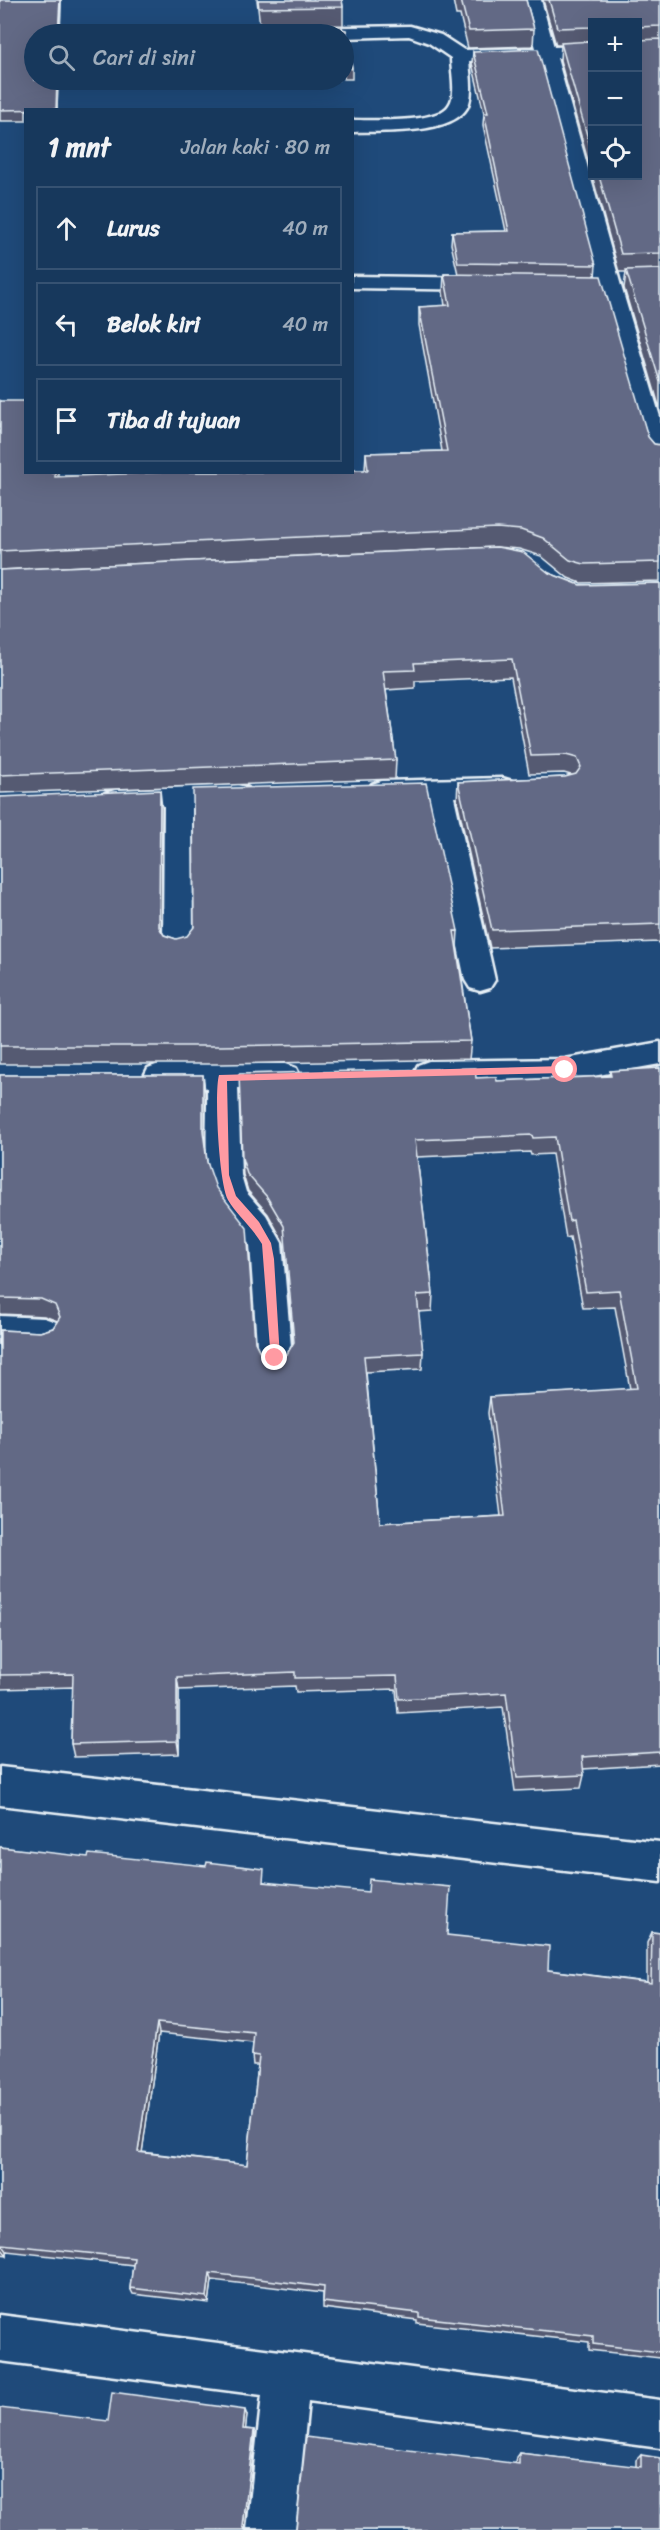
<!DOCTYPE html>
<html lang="id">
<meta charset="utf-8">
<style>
:root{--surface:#17385c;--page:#203f62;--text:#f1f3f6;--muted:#9eacbb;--line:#365272}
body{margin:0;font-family:Sriracha,sans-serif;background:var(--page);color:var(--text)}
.controls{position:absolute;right:18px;top:18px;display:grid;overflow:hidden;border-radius:0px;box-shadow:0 6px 24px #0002}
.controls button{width:54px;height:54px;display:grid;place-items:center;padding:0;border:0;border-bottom:2px solid var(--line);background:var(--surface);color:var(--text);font:30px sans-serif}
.stop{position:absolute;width:18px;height:18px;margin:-14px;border:4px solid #ff9aa2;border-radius:50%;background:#fff}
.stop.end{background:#ff9aa2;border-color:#fff;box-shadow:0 2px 6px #0008}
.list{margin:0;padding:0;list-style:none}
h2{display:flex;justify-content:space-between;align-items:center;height:78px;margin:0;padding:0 24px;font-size:26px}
h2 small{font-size:20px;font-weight:400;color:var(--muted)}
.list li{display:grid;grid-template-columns:39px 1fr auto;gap:18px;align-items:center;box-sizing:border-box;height:84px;margin:0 12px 12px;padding:0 12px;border:2px solid var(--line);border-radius:0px}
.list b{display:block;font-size:22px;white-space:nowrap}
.list em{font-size:20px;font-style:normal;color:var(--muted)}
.icon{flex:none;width:33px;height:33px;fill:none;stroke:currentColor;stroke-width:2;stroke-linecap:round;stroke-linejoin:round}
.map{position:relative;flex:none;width:660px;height:2530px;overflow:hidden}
.search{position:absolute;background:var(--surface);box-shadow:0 6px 24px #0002;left:24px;top:24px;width:330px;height:66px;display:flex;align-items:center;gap:15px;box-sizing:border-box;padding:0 21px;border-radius:33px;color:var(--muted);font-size:22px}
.panel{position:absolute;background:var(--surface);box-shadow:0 6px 24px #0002;left:24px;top:108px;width:330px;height:366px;border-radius:0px}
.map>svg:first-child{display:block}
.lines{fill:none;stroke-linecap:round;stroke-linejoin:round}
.street-casing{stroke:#e8f1f8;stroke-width:5}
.street{fill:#1f4a7a;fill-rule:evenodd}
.wall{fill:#545a72;stroke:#e8f1f8;stroke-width:1.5;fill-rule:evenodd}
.shaded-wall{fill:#454a5d;stroke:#e8f1f8;stroke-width:1.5}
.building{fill:#626985;stroke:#e8f1f8;stroke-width:1.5;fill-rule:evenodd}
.route{fill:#ff9aa2}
</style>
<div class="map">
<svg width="660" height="2530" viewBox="0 0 660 2530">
<rect width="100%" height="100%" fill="#1f4a7a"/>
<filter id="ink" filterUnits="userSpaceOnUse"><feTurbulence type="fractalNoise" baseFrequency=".0167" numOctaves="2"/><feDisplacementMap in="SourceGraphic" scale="12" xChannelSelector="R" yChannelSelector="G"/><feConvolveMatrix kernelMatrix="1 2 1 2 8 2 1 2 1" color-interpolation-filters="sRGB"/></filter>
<g filter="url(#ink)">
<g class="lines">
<defs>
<path id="street" d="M523 0H541L554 47 592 46V56L557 58 621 286 660 417V462L652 460 648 455 599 286 539 58 469 61C470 74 473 90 469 103 459 136 380 131 352 132V120C373 120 437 124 449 105 457 94 451 71 451 58L429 43 409 36 344 38V34H227L230 30 236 29 410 26 441 35 464 50 536 48Z
M352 276 489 278 496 280 500 284 496 288 489 290 352 288Z
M502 778 512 781 516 787 512 793 502 796 454 797 495 980 490 988 480 991 470 988 465 980 427 798 382 799 372 796 368 790 372 784 382 781Z
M238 785 248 788 252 794 248 800 238 803 192 805 193 945 188 952 178 955 168 952 163 945 164 806 115 808 105 805 101 799 105 793 115 790Z
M660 1042V1064L565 1081 429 1085 418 1081 414 1073 418 1065 429 1061 565 1059Z
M159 1064H285L296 1068 300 1076 296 1084 285 1088H238L241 1175 246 1192 266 1215 282 1243 292 1358 287 1368 275 1372 263 1368 258 1358 250 1244C241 1228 224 1216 216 1199 202 1166 208 1123 207 1088H159L148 1084 144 1076 148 1068Z
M0 1316 44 1318 56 1322 61 1332 56 1342 44 1346 0 1344Z
M0 1767 660 1842V1882L0 1805Z
M0 2315 660 2400V2448L308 2401 295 2530H247L262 2395 0 2361Z"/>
</defs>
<use href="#street" class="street-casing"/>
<use href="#street" class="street"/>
</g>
<path class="wall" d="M0 0H61L60 34H34L58 80 57 110H26V121H0Z
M257 0H342L343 7V25L297 26H342V29L346 30 352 68V79H344V34H261Z
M453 0H526L534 29 533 46 468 48 460 15H456Z
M543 0H660V409L624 288 626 272H619L560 60 561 45H556ZM592 22H638V176H592Z
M473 52 596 265 595 276 648 437 654 444 660 445V581L581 583 568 578 541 556 519 549 496 547 0 570V401L58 472V476L352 472 365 470 366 453 442 451 419 325V307L445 306 443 292 444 274H458L451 244 452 232 506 231 483 125 484 113 472 63Z
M266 80H339L266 81Z
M0 570 549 573 580 585 660 583V948L659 942 490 948 457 800 458 782 565 777 571 775 564 773 529 774 511 677 415 681V688L386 690 396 760 395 779 0 793Z
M0 797 162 808 161 930 164 935 176 939 458 931 457 946 471 1041 469 1059 222 1064H0Z
M660 1068V1764L583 1769 584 1775 581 1788 515 1791 503 1707 398 1713 396 1689 296 1692 295 1686 179 1690V1754L74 1757 71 1744 73 1687 0 1689V1330L40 1332 53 1328 58 1321 44 1316 0 1314V1075H203L205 1092V1145L207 1162 255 1342 261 1354 275 1358 287 1354 293 1343 284 1243 268 1214 248 1191 243 1175 242 1158 476 1078 497 1081 609 1076 610 1071ZM530 1152 531 1155 552 1154 566 1238 570 1237 583 1308 615 1307 630 1389 490 1397 488 1413 501 1516 380 1523 366 1372 422 1369 423 1353 418 1312 432 1311 433 1294 417 1157Z
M0 1847 265 1882 447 1935 548 1970 647 1982V1943L652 1932 660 1933V2358L589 2350V2342L417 2323V2320L323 2308V2293L212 2280 209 2303 133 2294 130 2288 133 2265 7 2251V2255L0 2254ZM159 2033 253 2043 252 2055 253 2065H258L247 2165 142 2152Z
M247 2415 245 2429 254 2430 255 2435 245 2529H296L515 2463 516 2457 519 2453 636 2467V2460L641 2455 660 2530H0L108 2421Z"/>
<path class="shaded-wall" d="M60 0H61L60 34H58Z
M57 80H58L57 110H56Z
M160 790 162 808 161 945 159 927Z
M203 1075 205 1092V1149L203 1131Z
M177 1677 179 1690V1754L177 1741Z
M157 2023 159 2033 141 2160 138 2152Z
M2 2244 7 2251V2255L1 2248Z
M210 2273 212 2280 209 2303 207 2297Z
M245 2410 247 2415 245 2434 243 2429Z
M254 2430 255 2435 245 2530 243 2527Z"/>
<path class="building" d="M0 0H60L58 34H34V80H57L56 109 0 110Z
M258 0H342L343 7 259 8Z
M461 0H526L534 29 469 31Z
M549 0H660V26L638 27V40L660 39V253L621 254 599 176H638V22H592V27L557 28Z
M260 26H342V29L346 30 352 68 344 69V34H261Z
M592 41V153L561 43Z
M538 49 596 265 458 263 452 232 509 231 484 113H488L473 52Z
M660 269V382L626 270Z
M444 274 601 276 648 437 654 444 660 445V562L584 564 570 560 543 538 521 530 497 528 0 551V401H26V472H55V477L168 472H352V470H368L366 453 447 451 419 307 450 305Z
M497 547 523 552 549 573 580 585 660 583V924L492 930 458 782 565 777 576 774 581 767 577 758 566 755 531 756 512 659 414 663 415 670 383 671 396 760 0 775V570Z
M426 783 458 931H454L471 1041 221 1046H0V797L160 790 159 927 164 935 176 939 187 936 194 927 193 789Z
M475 1068 476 1078 496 1077 497 1081 611 1076 610 1071 660 1068V1752L582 1757 584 1775 517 1778 506 1693 399 1699 397 1676 295 1678V1672L177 1677V1741L71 1744 73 1674 0 1675V1330L40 1332 53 1328 60 1317 55 1305 41 1299 0 1298V1075H203V1131L207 1162 216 1188 247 1228 255 1342 261 1354 275 1358 287 1354 294 1342 284 1226 267 1197 247 1174 242 1158 239 1074ZM532 1135 533 1138 555 1137 569 1221 573 1220 586 1292 619 1290 637 1388 490 1397 505 1516 380 1523 364 1356 423 1353 417 1295 433 1294 415 1140Z
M0 1847 88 1857 89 1854 206 1866 207 1862 264 1869 263 1882 368 1892 369 1879 450 1887 447 1935 549 1946 548 1970 651 1983 652 1932 660 1933V2352L593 2344V2336L419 2317V2313L323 2302 324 2287 210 2273 207 2297 130 2288 134 2258 2 2244 1 2248 0 2247ZM157 2023 254 2033 252 2055 259 2056 247 2165 138 2152Z
M112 2392 245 2410 243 2429 254 2430 243 2527 245 2529H296L306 2437 519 2464V2453L641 2467V2455L660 2458V2530H0V2408L108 2421Z"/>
</g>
<path class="route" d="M565 1066 570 1070 565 1073 227 1081 229 1175 236 1196 259 1222 271 1243 274 1259 280 1358 275 1362 271 1361 262 1244C252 1227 236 1214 228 1200 219 1184 214 1092 219 1075Z"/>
</svg>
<div class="controls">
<button>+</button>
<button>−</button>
<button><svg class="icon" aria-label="locate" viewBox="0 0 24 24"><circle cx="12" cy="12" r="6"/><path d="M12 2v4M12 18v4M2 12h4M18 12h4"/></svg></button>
</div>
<div class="stop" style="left:565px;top:1070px"></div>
<div class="stop end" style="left:275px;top:1358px"></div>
<div class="search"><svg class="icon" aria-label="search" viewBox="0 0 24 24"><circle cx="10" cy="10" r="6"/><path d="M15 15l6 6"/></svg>Cari di sini</div>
<section class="panel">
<h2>1 mnt<small>Jalan kaki · 80 m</small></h2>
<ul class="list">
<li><svg class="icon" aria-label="ahead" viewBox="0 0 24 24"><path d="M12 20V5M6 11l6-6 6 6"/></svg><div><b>Lurus</b></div><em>40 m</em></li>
<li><svg class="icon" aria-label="left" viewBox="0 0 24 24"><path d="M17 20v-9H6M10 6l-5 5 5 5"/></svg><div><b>Belok kiri</b></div><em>40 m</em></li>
<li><svg class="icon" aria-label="arrive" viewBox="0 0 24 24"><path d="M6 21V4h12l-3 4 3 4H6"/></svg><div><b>Tiba di tujuan</b></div></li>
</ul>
</section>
</div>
